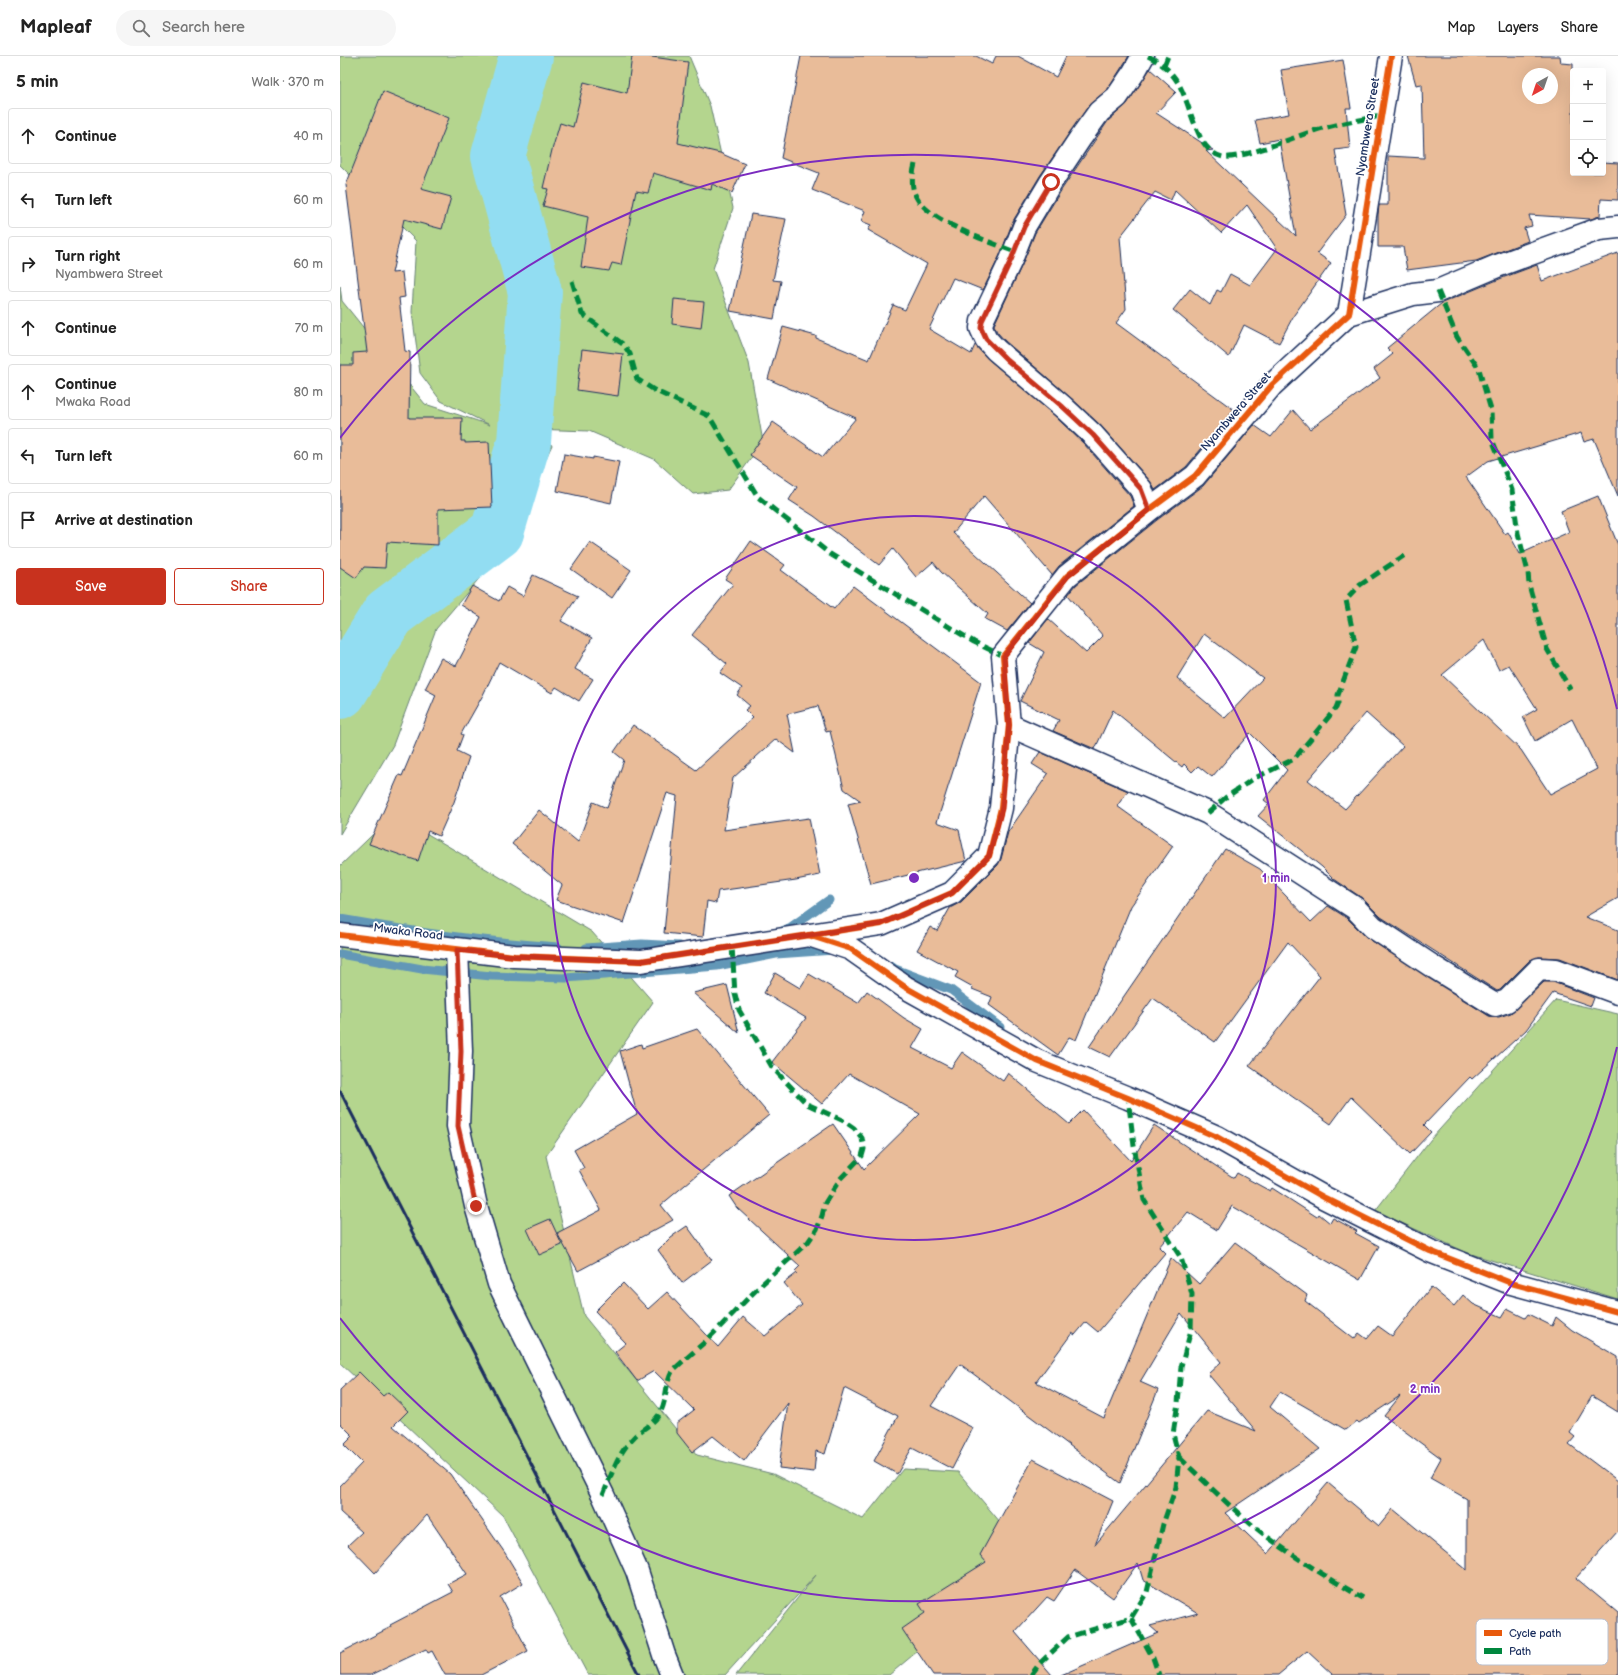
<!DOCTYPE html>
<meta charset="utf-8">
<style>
:root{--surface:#fff;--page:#f6f6f6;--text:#222;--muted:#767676;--line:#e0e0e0;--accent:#c8321e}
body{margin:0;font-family:"Balsamiq Sans",sans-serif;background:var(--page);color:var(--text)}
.controls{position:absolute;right:12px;top:12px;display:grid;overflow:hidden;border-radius:4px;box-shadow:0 4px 16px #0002}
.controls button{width:36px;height:36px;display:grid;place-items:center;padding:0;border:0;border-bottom:1px solid var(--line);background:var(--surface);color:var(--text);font:20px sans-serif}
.compass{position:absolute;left:1182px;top:12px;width:36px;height:36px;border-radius:50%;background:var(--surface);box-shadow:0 4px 16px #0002;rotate:220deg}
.stop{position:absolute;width:12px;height:12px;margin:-9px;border:3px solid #c8321e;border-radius:50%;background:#fff}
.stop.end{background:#c8321e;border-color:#fff;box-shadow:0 1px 4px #0008}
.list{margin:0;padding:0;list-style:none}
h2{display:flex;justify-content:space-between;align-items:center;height:52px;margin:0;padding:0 16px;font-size:17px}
h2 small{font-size:13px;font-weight:400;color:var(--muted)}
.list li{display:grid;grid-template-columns:26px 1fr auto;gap:12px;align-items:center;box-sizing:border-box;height:56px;margin:0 8px 8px;padding:0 8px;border:1px solid var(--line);border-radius:4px}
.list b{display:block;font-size:15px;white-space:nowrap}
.list p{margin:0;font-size:13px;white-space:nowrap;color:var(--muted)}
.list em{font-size:13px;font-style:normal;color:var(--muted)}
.actions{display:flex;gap:8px;padding:12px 16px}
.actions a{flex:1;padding:9px 0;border:1px solid var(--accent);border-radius:4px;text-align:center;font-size:14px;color:var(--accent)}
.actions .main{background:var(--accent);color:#fff}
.icon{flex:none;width:22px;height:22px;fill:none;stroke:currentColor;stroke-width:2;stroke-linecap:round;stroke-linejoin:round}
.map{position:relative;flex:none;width:1278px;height:1619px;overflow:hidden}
header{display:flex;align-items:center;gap:24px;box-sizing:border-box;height:56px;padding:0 20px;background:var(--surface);border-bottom:1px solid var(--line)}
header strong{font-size:19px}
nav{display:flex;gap:22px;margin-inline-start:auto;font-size:14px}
.search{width:280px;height:36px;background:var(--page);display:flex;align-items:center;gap:10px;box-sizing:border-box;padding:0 14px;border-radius:22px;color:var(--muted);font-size:15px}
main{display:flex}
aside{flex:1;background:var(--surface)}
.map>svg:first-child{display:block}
.green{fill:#b4d58e;stroke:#688276}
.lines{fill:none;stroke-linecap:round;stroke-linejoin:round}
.stream{stroke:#6297b7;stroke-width:9}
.river{stroke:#92ddf2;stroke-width:54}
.building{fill:#e9bc99;stroke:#1b2f5e;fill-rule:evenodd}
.minor-casing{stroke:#1b2f5e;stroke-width:25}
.minor{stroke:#fff;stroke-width:22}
.rail{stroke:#1b2f5e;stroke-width:3}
.quiet{stroke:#00873e;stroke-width:5;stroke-dasharray:10 5;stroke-linecap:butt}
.cycleway-casing{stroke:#fff;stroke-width:8}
.cycleway{stroke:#e8590c;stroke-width:6}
.route{stroke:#c8321e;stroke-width:5}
.ring{fill:none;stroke:#7b2cbf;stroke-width:2}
.labels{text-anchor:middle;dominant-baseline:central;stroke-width:3.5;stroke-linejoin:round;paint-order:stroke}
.street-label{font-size:12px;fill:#1b2f5e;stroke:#fff}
.key{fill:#fff;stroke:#bbc1cf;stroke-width:1}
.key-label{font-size:11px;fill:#1b2f5e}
.centre{fill:#7b2cbf;stroke:#fff;stroke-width:2}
.ring-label{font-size:12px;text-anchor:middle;font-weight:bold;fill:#7b2cbf;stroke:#fff;stroke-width:3.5;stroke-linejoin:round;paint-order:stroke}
</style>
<header>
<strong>Mapleaf</strong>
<div class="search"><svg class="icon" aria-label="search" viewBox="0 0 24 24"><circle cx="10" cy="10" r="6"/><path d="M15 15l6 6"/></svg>Search here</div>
<nav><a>Map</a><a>Layers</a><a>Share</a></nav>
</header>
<main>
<aside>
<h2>5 min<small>Walk · 370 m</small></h2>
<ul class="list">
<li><svg class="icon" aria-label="ahead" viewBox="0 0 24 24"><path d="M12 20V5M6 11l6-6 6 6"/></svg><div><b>Continue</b></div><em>40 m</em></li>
<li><svg class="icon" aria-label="left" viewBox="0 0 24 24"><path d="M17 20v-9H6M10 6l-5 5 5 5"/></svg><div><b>Turn left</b></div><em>60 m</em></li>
<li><svg class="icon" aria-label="right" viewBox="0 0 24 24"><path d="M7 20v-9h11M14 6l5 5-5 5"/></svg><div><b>Turn right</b><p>Nyambwera Street</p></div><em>60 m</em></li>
<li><svg class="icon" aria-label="ahead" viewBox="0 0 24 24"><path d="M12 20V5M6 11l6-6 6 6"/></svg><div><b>Continue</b></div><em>70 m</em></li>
<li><svg class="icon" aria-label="ahead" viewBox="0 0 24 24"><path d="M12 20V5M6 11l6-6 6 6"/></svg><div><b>Continue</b><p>Mwaka Road</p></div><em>80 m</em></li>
<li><svg class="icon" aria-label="left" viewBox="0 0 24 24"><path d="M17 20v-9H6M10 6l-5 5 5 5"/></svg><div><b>Turn left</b></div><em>60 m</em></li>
<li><svg class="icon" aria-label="arrive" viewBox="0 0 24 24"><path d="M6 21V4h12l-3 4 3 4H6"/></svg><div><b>Arrive at destination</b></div></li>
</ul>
<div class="actions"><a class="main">Save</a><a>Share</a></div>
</aside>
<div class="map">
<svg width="1278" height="1619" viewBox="0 0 1278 1619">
<rect width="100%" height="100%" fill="#fff"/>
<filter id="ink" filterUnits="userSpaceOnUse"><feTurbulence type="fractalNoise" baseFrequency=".025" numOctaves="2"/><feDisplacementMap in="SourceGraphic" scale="8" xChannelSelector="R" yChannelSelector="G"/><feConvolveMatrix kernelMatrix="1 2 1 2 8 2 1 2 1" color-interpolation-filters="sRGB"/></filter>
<g filter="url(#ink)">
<path class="green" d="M0 0H349L370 50 393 152 373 213 409 307 423 386 388 434 353 438 314 403 249 375 163 372 212 389 166 491 96 573 53 689 0 778V230L2 245 85 348 150 369 101 345 80 317 72 256 76 185 0 109Z
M54 758 252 876 313 946 206 1100 244 1260 357 1399 433 1418 523 1463 563 1413 618 1416 666 1473 608 1570 549 1619H396L476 1519 385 1619H248L163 1460 0 1307V810Z
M1216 944 1278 958V1243L1128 1197 1035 1155 1091 1083Z"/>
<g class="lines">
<path class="stream" d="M0 863C72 876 144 886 218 891
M440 876 451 871 489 844
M246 892 302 888 339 890
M0 898 82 913 151 920 226 922 377 910 436 898 494 894
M551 910 555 913 611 934 660 971"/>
<path class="river" d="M0 636 48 558 157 476 184 386 195 236 158 100 186 0"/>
</g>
<path class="building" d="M292 0H305L348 6 338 87 380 97 405 108 392 137 372 128 371 134 313 117 308 137 296 135 281 209 272 207 269 215 241 211 248 161 203 150 208 133 203 132 212 94 220 67 233 71 244 26 287 37Z
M461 0H636L652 8 656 0H678L716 21 726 0H789L768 33 749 49 700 120 673 165 660 199 643 234 613 222 589 273 631 298 635 289 648 303 715 360 744 388 790 440 794 450 719 510 712 519 644 440 613 477 690 547 667 575 645 563 648 558 601 516 593 506 576 521 553 493 539 509 474 460 449 444 457 431 410 399 433 366 483 401 516 362 428 323 443 271 476 280V282L529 304 553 249 565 254 587 208 528 174 531 169 521 165 525 155 472 134 479 117 441 102Z
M1068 0H1220L1221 7 1233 8V117H1263V106L1278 107V144L1261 143 1260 160 1251 163 1189 159 1192 170 1184 172 1188 185 1136 205 1067 214 1063 191H1038V159L1039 149H1048V100L1084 102 1082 28 1076 29ZM1188 18H1212V42H1188Z
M1003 4 1011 52H1006L1010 92 995 94 1006 159 977 197 991 207 954 259 939 287 904 269 889 301 833 254 850 233 870 249 877 234 881 236 890 218 910 229 937 193 907 149 881 177 835 134 831 144 815 136 780 181 786 253 776 267 894 354 846 411 815 434 810 425 762 371 731 342 665 285 657 276 654 269 682 209 695 177 722 133 768 65 787 48 810 13 836 36 816 57 873 94 866 95 956 180 939 83 920 87 915 64 949 58 941 14Z
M43 35 109 62 81 133 111 141 102 173 64 163 52 217 62 216 65 241 59 242 65 295 70 296 69 362H122L121 385H125V387L149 386 152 451 98 453V489L47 486 45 512 24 511 16 522 0 511V309H13V297L27 296 6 129Z
M411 158 446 163 433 224 441 225 434 263 390 255Z
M1278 197V440L1254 383 1244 386 1241 377 1148 405 1126 421 1165 478 1168 476 1180 498 1229 476 1221 455 1258 440 1278 489V842L1245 861 1278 874V924L1220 902 1199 901 1190 904 1160 934 1157 935 1041 861 1022 842 994 823 982 811 918 760 929 748 924 744 947 714 910 677 872 721 858 710 852 716 844 708 842 711 773 654 755 693 713 675 719 664 680 645 704 596 689 587 708 563 746 597 763 580 728 539 736 529 817 464 863 430 914 369 931 381 953 354 970 373 1040 322 1034 313 1053 298 1047 292 1102 247 1162 222 1197 209 1202 225ZM864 578 923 622 885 662 837 622ZM1144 584 1159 614 1169 609 1197 653 1183 661 1195 685 1232 663 1257 713 1210 738 1181 694 1102 619ZM1026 657 1063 690 1005 753 968 724Z
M334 243 364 246 361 272 332 268Z
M242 293 283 298 278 340 237 334Z
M224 398 253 403V401L279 406 271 447 217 435Z
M411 485 445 509 441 514 494 553 513 530 641 626 597 766 619 774 626 805 531 828 508 748 521 745 504 733 490 675 486 676 478 650 447 658 455 697 436 683 393 722 384 774 469 762 480 819 456 824 378 835 376 847 367 845 363 881 324 877 337 740 327 737 284 867 216 844 222 829 172 788 199 754 238 786 253 746 267 752 284 704 274 696 293 669 356 714 413 662 405 654 410 650 397 639 402 632 380 617 387 608 352 579 393 528 385 523Z
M250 486 291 514 272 542 231 513Z
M193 519 238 540 221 565 252 582 235 613 253 623 239 645 216 631 212 637 159 606 143 639 121 678 123 679 117 695 129 701 114 746 99 780 88 775 78 805 29 788 59 719 62 720 96 639 85 633 101 602 116 610 141 561 121 549 132 530 159 545 167 531 183 540Z
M700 696 788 735 777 750 833 790 791 850 736 984 729 981 718 999 649 949 652 941 632 933 633 931 615 921 618 916 577 894 590 871 597 875 610 852 621 846 658 809 661 803 668 776 708 718 692 708Z
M885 793 920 813 971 866 988 850 1007 862 1026 881 1149 960 1159 961 1171 957 1204 926H1213L1254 942 1251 950 1213 937 1186 974 1132 1023 1130 1021 1084 1069 1091 1076 1070 1098 1011 1041 991 1068 909 1010 980 920 948 886 875 986 813 942 770 1001 749 991Z
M435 917 460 932 469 918 518 947 527 935 564 962 583 973 572 992 611 1012 622 996 663 1025 668 1017 729 1068 743 1054 791 1105 814 1069 894 1122 897 1117 930 1135 932 1132 977 1161 979 1158 990 1167 993 1162 1017 1175 1015 1177 1039 1190 1020 1224 892 1150 877 1174 848 1156 819 1191 825 1197 758 1276 746 1266 735 1279 732 1277 696 1326 764 1362 831 1202 859 1228 895 1186 967 1239 965 1245 1014 1283 1019 1277 1027 1283 1038 1270 1052 1280 1091 1231 1114 1250 1123 1239 1133 1248 1162 1261 1167 1253 1185 1262 1188 1258 1212 1270 1216 1261 1232 1274 1278 1301V1356L1252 1340 1230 1377 1235 1381 1229 1388 1278 1425V1475L1236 1522 1278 1557V1619H993L967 1595 938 1619H721L818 1577 810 1570 858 1557 803 1524 798 1507 773 1542 735 1514 714 1545 707 1541 675 1576 712 1619H593L562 1573 585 1557 579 1548 646 1506 640 1499 693 1403 773 1445 755 1489 867 1355 916 1375 868 1318 881 1306 841 1257 800 1326 818 1334 780 1427 620 1308 591 1350 633 1372 612 1413 572 1392 557 1418 534 1405 558 1360 504 1332 485 1398 476 1395 474 1416 439 1412 448 1347 404 1405 373 1380 352 1396 337 1377V1367L354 1354 314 1315 297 1325 275 1296 286 1287 255 1255 283 1227 308 1253 327 1236 378 1291 403 1261 425 1280 462 1249 444 1227 457 1217 455 1215 460 1210 397 1152 389 1140 493 1068 524 1113 580 1058 509 1018 482 1048 432 1006 466 962 424 937ZM940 1336 1006 1374 1017 1365 1019 1367 1060 1340 1044 1360 1101 1402 1090 1422 1127 1443V1514L1053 1453 1039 1470 988 1427 928 1498 885 1457 980 1393 930 1351Z
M387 929 399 977 353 937Z
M357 973 429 1059 321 1149 333 1164 238 1215 217 1177 261 1154 239 1114 244 1112 234 1094 297 1058 280 995 301 988 302 992Z
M210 1163 222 1189 199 1199 187 1173Z
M347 1170 372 1204 342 1227 318 1194 331 1181Z
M19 1316 43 1340 48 1336 68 1355 53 1370 110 1418 165 1497 183 1527 160 1541 188 1595 141 1619H105L92 1595 88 1597 86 1593 31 1619H0V1597L51 1571 50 1569 113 1536 108 1528 127 1518 87 1459 35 1517 8 1489 22 1476 0 1456V1430L22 1407 4 1389 13 1380 0 1367V1334Z"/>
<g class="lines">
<defs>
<path id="minor" d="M803 0 794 16 777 41 759 56 741 81 711 126 684 171 671 204 642 265 641 272 646 283 656 294 723 351 753 379 801 433 809 454
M1009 258 1073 238 1098 235 1157 210 1259 173 1278 171
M669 669 868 757 1015 852 1033 871 1092 910 1155 949 1167 945 1199 913 1216 914 1278 937
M0 879 174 900 301 905 541 868 612 837 649 800 661 752 669 669 663 600 727 520 809 454 855 420 932 329 1009 258 1051 0
M469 879 511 893 565 931 697 1005 788 1042 877 1081 985 1142 1090 1195 1171 1227 1278 1256
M117 893 121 995 118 1070 136 1150 159 1228 263 1439 297 1515 324 1599 332 1619"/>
</defs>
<use href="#minor" class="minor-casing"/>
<use href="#minor" class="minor"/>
<path class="rail" d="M0 1035 299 1619"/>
<path class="quiet" d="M808 0C839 16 842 34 853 64 859 79 865 97 883 101 900 104 957 80 976 74 997 68 1020 64 1041 60
M824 10 828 0
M575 108C572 120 570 132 578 144 594 167 648 185 675 196
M232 225 242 258 284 289 290 298 297 323 314 334 369 360 418 441 490 498 634 586 663 600
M1098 235 1117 281 1139 313 1142 324 1151 354 1152 383 1172 434 1178 477 1188 516 1189 529 1207 593 1230 633
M868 757 885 742 913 723 954 703 996 652 998 647V639L1016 591 1006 544 1020 529 1068 497
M839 1401C863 1424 886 1447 911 1468 944 1495 986 1521 1023 1542
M263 1439C271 1420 278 1397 293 1382 300 1374 312 1369 318 1360 328 1346 324 1328 333 1314L366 1285 420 1230 468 1186 477 1173 482 1160 485 1147 500 1123 522 1100 524 1093 522 1082 514 1072 504 1065 467 1048 432 1011 399 954 395 938 392 890
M791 1562 813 1602 819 1619
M691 1619 700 1607 728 1581 791 1562 807 1536 823 1468 836 1431 839 1401 833 1378 838 1347 841 1311 851 1274 852 1238 841 1202 804 1144 794 1090 788 1042"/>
<defs>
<path id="cycleway" d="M0 879 174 900 301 905 541 868 612 837 649 800 661 752 669 669 663 600 727 520 809 454 855 420 932 329 1009 258 1051 0
M468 879 511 893 565 931 697 1005 788 1042 877 1081 985 1142 1090 1195 1171 1227 1278 1256"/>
</defs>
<use href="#cycleway" class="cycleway-casing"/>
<use href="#cycleway" class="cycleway"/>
</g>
</g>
<g class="lines" filter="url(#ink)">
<path class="route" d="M136 1150 118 1070 121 995 117 894 174 900 301 905 541 868 612 837 649 800 662 752 669 669 664 600 728 520 809 454 801 433 753 379 723 351 667 304 646 283 641 272 642 265 671 204 684 171 711 126"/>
</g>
<g class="ring">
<circle cx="574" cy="822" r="362"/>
<path d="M1277 991A723 723 0 0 1 0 1262M0 382A723 723 0 0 1 1277 653"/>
</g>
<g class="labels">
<g class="street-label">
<text transform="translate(1028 71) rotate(-81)">Nyambwera Street</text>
<text transform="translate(896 356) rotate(-49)">Nyambwera Street</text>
<text transform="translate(68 876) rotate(7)">Mwaka Road</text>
</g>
</g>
<rect x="1136" y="1563" width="132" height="46" rx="6" class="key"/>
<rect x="1144" y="1574" width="18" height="6" fill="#e8590c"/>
<rect x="1144" y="1592" width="18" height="6" fill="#00873e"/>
<g class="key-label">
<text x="1169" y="1581">Cycle path</text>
<text x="1169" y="1599">Path</text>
</g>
<circle cx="574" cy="822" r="6" class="centre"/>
<g class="ring-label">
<text x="936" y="826">1 min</text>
<text x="1085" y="1337">2 min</text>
</g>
</svg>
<div class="controls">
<button>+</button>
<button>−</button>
<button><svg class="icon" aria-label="locate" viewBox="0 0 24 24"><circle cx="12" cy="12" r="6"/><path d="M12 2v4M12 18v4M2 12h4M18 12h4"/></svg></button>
</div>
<svg class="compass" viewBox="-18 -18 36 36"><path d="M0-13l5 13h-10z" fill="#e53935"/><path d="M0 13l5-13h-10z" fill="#767676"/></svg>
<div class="stop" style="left:711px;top:126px"></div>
<div class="stop end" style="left:136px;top:1150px"></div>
</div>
</main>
